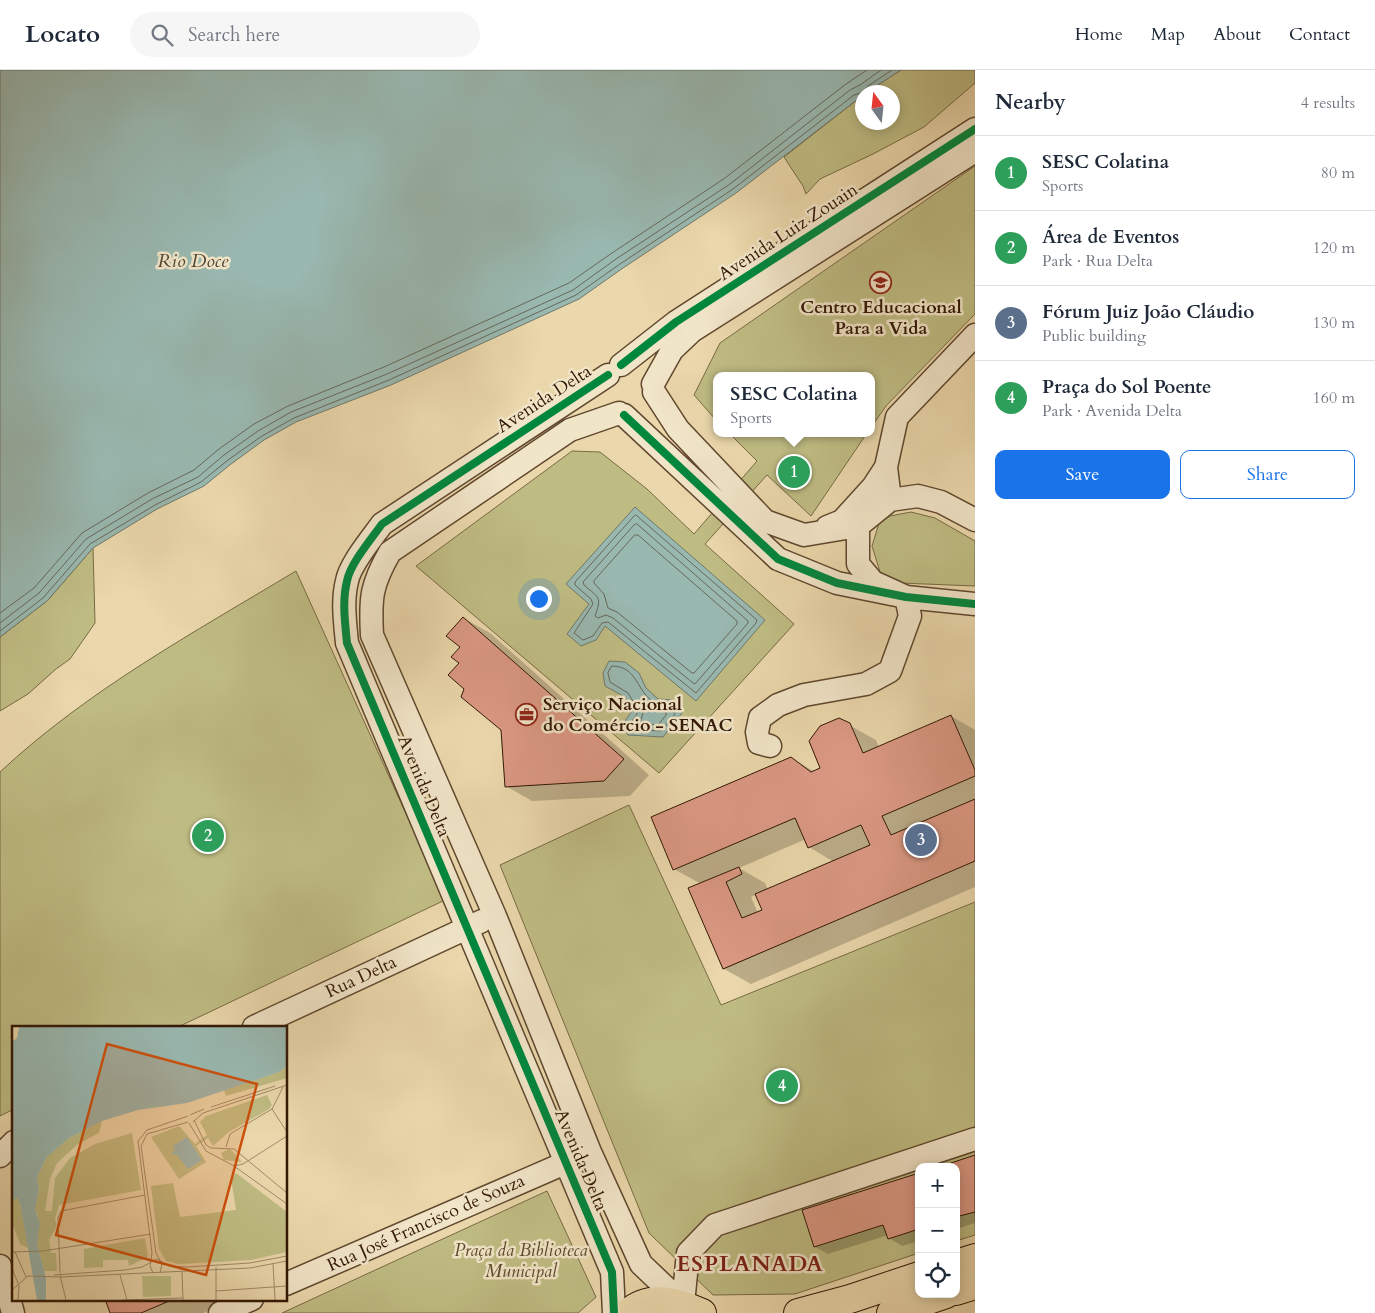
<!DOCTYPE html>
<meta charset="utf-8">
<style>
:root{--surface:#fff;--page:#f6f6f7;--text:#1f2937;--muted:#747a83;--line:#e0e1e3;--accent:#1a73e8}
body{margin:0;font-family:Cardo,serif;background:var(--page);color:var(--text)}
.controls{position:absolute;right:15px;bottom:15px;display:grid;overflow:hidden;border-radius:10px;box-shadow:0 2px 12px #0003}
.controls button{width:45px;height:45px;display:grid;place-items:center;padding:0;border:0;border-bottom:1px solid var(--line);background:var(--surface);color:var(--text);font:25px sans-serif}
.compass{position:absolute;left:855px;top:15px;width:45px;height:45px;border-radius:50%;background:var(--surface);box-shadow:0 2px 12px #0003;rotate:345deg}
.you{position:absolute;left:538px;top:528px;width:18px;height:18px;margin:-12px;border:4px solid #fff;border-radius:50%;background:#1a73e8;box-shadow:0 0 0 8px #1a73e833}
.badge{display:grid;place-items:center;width:32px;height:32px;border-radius:50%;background:var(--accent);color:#fff;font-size:16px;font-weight:700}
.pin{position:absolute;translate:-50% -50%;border:2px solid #fff;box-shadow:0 1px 5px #0006}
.popup{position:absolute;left:713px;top:302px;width:162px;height:65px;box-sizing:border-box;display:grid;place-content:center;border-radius:10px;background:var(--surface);filter:drop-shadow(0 1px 4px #0005);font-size:16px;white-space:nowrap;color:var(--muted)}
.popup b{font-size:19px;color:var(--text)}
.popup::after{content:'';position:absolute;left:50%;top:100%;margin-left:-10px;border:10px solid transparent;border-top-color:var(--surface)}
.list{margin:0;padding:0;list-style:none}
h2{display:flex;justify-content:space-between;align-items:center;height:65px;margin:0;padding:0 20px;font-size:21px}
h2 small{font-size:16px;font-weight:400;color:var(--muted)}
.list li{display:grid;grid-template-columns:32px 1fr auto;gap:15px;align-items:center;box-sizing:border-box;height:75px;padding:0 20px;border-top:1px solid var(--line)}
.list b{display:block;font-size:19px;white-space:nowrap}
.list p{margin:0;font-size:16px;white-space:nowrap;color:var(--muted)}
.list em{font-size:16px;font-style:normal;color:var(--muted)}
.actions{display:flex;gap:10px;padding:15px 20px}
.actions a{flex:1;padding:11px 0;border:1px solid var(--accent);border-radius:10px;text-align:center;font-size:18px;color:var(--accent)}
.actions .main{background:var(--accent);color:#fff}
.icon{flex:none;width:28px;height:28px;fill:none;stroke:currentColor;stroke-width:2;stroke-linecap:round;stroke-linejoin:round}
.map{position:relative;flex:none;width:975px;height:1243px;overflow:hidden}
header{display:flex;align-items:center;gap:30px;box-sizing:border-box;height:70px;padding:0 25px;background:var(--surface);border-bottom:1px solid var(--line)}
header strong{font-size:24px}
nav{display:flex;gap:28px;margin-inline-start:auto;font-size:18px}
.search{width:350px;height:45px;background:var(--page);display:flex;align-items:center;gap:12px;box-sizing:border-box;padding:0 18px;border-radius:28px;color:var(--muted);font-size:19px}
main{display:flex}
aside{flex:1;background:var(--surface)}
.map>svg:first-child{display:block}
.green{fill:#bfbc83;stroke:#786a44}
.water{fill:#99b8b0;stroke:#70786b}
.shadow{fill:#0003;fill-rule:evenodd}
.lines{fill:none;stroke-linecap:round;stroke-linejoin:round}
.shore{stroke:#66685a;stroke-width:1}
.building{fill:#db9883;stroke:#321704}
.minor-casing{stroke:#60472e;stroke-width:25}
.major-casing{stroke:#321704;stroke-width:30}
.minor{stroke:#f1e5c8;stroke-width:22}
.major{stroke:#ead7ab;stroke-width:28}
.cycleway-casing{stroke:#f1e5c8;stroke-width:11}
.cycleway{stroke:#00873e;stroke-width:8}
.labels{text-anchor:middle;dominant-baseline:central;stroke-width:5;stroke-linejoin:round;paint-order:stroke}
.street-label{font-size:18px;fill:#321704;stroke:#f1e5c8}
.poi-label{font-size:18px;font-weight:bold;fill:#321704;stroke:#f1e5c8}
.park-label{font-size:18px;font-style:italic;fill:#5c492a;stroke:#f1e5c8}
.water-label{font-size:19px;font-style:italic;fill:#514738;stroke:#f1e5c8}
.district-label{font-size:22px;font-weight:bold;letter-spacing:1px;fill:#7a1f14;stroke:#f1e5c8}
.inset-road{fill:none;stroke:#a08a68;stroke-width:1}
.view{fill:#cd4f0b;fill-opacity:0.15;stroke:#cd4f0b;stroke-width:2.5}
.inset-edge{fill:none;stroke:#321704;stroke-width:2.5}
</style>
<header>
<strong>Locato</strong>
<div class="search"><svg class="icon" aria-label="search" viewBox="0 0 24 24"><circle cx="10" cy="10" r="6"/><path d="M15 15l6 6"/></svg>Search here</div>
<nav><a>Home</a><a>Map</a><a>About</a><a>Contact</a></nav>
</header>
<main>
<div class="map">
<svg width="975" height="1243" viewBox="0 0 975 1243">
<rect width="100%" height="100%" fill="#ead7ab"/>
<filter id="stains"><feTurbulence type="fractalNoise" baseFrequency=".004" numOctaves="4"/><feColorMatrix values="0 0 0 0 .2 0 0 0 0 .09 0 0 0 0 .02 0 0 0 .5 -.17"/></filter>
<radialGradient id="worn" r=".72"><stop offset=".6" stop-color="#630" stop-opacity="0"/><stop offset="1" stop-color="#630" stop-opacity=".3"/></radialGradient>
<path class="green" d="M901 0H975V13L924 57 873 84 820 109 806 124 803 116 784 87 862 26V52H892V22H867Z
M975 96V244L886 336 872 356V306H716V350L694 325 720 273Z
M729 363H867L811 446 767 405 705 474 794 554 659 703 416 496 572 381 600 382 647 419 694 464 757 391Z
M911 442 935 448 975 471V516L900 513 880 502 872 476 879 453 890 446Z
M93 478 95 553 70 589 56 599 28 624 0 641V567L47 531Z
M296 501 445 830 178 957H14V1039L0 1046V702C88 620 193 563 296 501Z
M629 735 721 935 975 832V1165L956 1171V1097H919V1183L795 1224 713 1225 649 1163 500 795Z
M547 1121 596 1227 578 1243H282Z"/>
<path class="water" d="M0 0H901L867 22H862V26L736 123 623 198 579 229 391 315 296 352 264 370 231 394 204 416 157 439 93 478 47 531 0 567Z
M635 437 765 550 696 631 605 556 596 570 581 576 567 564 589 534 566 514Z
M609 591 625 592 639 603 646 618 658 629 673 630 682 643 663 667 628 665 622 655 632 641 625 627 605 616 603 603Z"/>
<path class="shadow" d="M463 548 490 563 649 705 630 726 532 731 506 716 503 659 466 619 460 593Z
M951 646 975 660V817L751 914 724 899 690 819 701 814 674 799 791 688 815 702 822 699 849 655 876 670 879 678ZM806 769 809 777 834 792 768 820 765 813 739 798ZM757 824 764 840 758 843 751 827Z
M975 1087V1153L956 1159V1097Z
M919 1105V1171L902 1176 889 1168 888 1165 828 1184 815 1177Z
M106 1229H236L203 1243H112Z"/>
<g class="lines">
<path class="shore" d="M636 445 757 550 756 553 696 623 608 552 602 553 593 566 583 570 574 563 593 534 591 529 575 515V512L634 446Z
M637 454 748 551V553L695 614 693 613 613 548 606 545 598 548 595 546C602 527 599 528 584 515L583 512 634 455Z
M635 465H638L737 551V554L694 603H692L617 542 608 538 604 524 594 513V511Z
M0 543 34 518 82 463 148 423 194 400 219 379 254 354 288 336 384 297 569 213 612 183 725 108 846 14 867 0
M0 553 39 523 86 469 152 429 198 407 224 385 258 361 291 342 387 304 573 220 616 189 730 114 850 20 860 15 881 0
M0 561 43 528 90 474 155 435 201 412 228 390 262 366 294 348 389 310 576 225 620 194 733 119 854 25 864 22 868 16 892 0
M612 596C638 596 636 622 655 633 659 636 666 635 671 636L675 644 661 661 630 659 629 655 637 644V638L628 623 610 612 608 603Z
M644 633 654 639 666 642V645L658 655 640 653 643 643V635Z"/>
</g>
<path class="building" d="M463 547 624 689 604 711 505 717 501 660 461 627 464 619 448 605 459 593 451 587 460 577 446 566Z
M951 645 975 700V706L882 746 891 765 975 729V791L723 899 688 818 739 797 742 804 726 812 742 848 762 840 755 824 870 775 861 755 808 778 795 748 673 800 651 747 791 687 811 702 820 698 809 671 820 656 839 648 850 653 863 683Z
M975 1085V1142L956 1147V1097H939Z
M919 1103V1159L888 1169 883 1155 814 1177 802 1140Z
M105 1229H174L141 1243H110Z"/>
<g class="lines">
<defs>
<path id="minor" d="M621 295 676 252 975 59
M608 305 382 454C372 468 350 494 347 511 342 531 345 552 347 573L612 1202 614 1243
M653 314 672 280 692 261 975 81
M654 322 678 359 765 451 804 465 858 456 890 430 918 426 941 432 975 450
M619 343 570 360 390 482C371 515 370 528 372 565L495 846 590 1082 641 1194 683 1234 686 1240
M624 345 778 489 837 513 906 527 975 534
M890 430 886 397 897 347 975 265
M827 457 842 451 873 417 886 397
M770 676 759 673 757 662 760 648 778 635 804 625 866 614 890 601 910 546 906 527 873 512 858 494V456
M254 957 482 851
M0 1086 14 1072
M0 1196 13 1243
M286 1214 579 1087
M683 1234 688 1183 715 1155 975 1069
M220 1243 252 1229"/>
<path id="major" d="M956 1194 975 1188
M956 1221 975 1215
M628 1243C650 1223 678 1232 702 1243
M798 1243 850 1229 919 1206
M891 1243 946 1224"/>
</defs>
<use href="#minor" class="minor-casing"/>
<use href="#major" class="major-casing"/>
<use href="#minor" class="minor"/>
<use href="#major" class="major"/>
<defs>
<path id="cycleway" d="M621 295 676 252 975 59
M608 305 382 454C372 468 350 494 347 511 342 531 345 552 347 573L612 1202 614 1243
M624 345 778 489 837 513 906 527 975 534"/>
</defs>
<use href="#cycleway" class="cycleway-casing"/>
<use href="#cycleway" class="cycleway"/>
</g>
<defs>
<symbol id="school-ring" viewBox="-11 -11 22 22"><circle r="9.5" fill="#f1e5c8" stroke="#8f2418" stroke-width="1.5"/><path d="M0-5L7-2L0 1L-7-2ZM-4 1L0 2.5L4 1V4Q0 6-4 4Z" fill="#8f2418"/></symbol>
<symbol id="office-ring" viewBox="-11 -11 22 22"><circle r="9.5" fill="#f1e5c8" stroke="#8f2418" stroke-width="1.5"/><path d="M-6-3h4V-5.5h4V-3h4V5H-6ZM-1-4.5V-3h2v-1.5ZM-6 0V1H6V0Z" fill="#8f2418"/></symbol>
</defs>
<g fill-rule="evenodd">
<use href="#school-ring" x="868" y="200" width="25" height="25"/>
<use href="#office-ring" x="514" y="632" width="25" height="25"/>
</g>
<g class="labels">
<g class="street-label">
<text transform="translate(788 162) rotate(-33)">Avenida Luiz Zouain</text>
<text transform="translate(544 329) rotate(-33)">Avenida Delta</text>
<text transform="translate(424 716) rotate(67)">Avenida Delta</text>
<text transform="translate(361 907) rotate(-25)">Rua Delta</text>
<text transform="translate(581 1090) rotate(67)">Avenida Delta</text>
<text transform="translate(426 1153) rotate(-24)">Rua José Francisco de Souza</text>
</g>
<g class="poi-label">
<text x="881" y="237">Centro Educacional<tspan x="881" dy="21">Para a Vida</tspan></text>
<text x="543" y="634" text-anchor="start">Serviço Nacional<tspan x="543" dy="21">do Comércio - SENAC</tspan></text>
</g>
<g class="park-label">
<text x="521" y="1180">Praça da Biblioteca<tspan x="521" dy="21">Municipal</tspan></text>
</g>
<g class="water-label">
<text x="193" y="191">Rio Doce</text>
</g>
<g class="district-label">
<text x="750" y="1194">ESPLANADA</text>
</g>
</g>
<g transform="translate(12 956)">
<rect width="275" height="275" fill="#ead7ab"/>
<path d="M275 40V52L214 70 212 64 267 46ZM255 69 260 79 257 83 217 106 201 120 196 112 184 120 194 136 167 153 139 111 167 100 183 118 195 109 188 96 194 90ZM90 95 87 107 66 118 45 137 38 153 33 185H40L43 152 58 132 83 118 120 107 129 164 47 179 43 193 45 200 37 214 39 227H44L45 245H32L25 217 27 193 23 183 27 163 25 151 35 131 57 112ZM217 123 220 125 230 136 212 134 209 127ZM224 147 275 186V226L239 234 167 238 154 235 147 223 139 160 161 157 168 191 224 184 219 152ZM5 172 8 177 16 222 8 218 0 196V175ZM133 212 136 231 117 240 116 234H91V241L72 242V223ZM130 250H159V270L131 271Z" fill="#bfbc83"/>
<path d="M7 1H275V40L267 46 175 77 126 84 90 95 57 112 35 131 25 151 27 163 23 184 28 197 25 217 34 252V274H25L8 177 5 172 0 175V16L5 12ZM175 111 190 134 176 143 165 129 159 128 163 124 161 120Z" fill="#99b8b0"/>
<path class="inset-road" d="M199 81 263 60M260 83 275 106M178 89 192 83M182 94 194 119 199 122 222 123 275 167M181 96 191 87 275 59M177 97 194 125 222 140 275 178M214 121 218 108 260 83 271 61M222 140 231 138 275 110M0 226 31 225 139 208M3 226 14 251M261 237 263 274M204 241V274M0 242 7 260 6 274M170 246 171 274M48 247 46 192 49 185 133 169M141 247 138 240 140 227 126 115 135 104 176 90M148 247 150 238 144 227 129 120 135 108 176 96M42 249 113 244 130 241 145 233 157 240 175 241 238 237 275 230M48 249 54 274M108 249 115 274M0 264 16 250 49 251 238 242 275 235M204 265 275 260M110 274 171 272"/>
<path class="view" d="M95 18 245 58 194 249 44 209Z"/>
<rect width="275" height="275" class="inset-edge"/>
</g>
<rect width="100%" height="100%" filter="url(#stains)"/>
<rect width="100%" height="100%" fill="url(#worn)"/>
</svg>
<div class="controls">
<button>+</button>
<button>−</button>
<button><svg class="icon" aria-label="locate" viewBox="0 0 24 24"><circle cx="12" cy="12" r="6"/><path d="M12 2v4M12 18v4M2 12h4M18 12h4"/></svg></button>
</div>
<svg class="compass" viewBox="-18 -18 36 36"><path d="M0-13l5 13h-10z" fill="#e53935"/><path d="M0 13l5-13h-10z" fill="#747a83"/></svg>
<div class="you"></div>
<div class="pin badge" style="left:794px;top:402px;background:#2e9e5b">1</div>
<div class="popup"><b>SESC Colatina</b>Sports</div>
<div class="pin badge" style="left:208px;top:766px;background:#2e9e5b">2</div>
<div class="pin badge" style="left:921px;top:770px;background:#5c6f8a">3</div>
<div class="pin badge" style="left:782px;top:1016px;background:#2e9e5b">4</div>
</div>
<aside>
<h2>Nearby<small>4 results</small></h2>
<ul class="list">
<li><span class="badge" style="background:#2e9e5b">1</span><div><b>SESC Colatina</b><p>Sports</p></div><em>80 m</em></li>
<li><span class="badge" style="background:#2e9e5b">2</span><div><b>Área de Eventos</b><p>Park · Rua Delta</p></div><em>120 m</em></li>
<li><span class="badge" style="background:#5c6f8a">3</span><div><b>Fórum Juiz João Cláudio</b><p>Public building</p></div><em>130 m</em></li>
<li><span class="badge" style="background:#2e9e5b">4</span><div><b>Praça do Sol Poente</b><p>Park · Avenida Delta</p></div><em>160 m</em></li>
</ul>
<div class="actions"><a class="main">Save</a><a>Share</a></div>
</aside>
</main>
